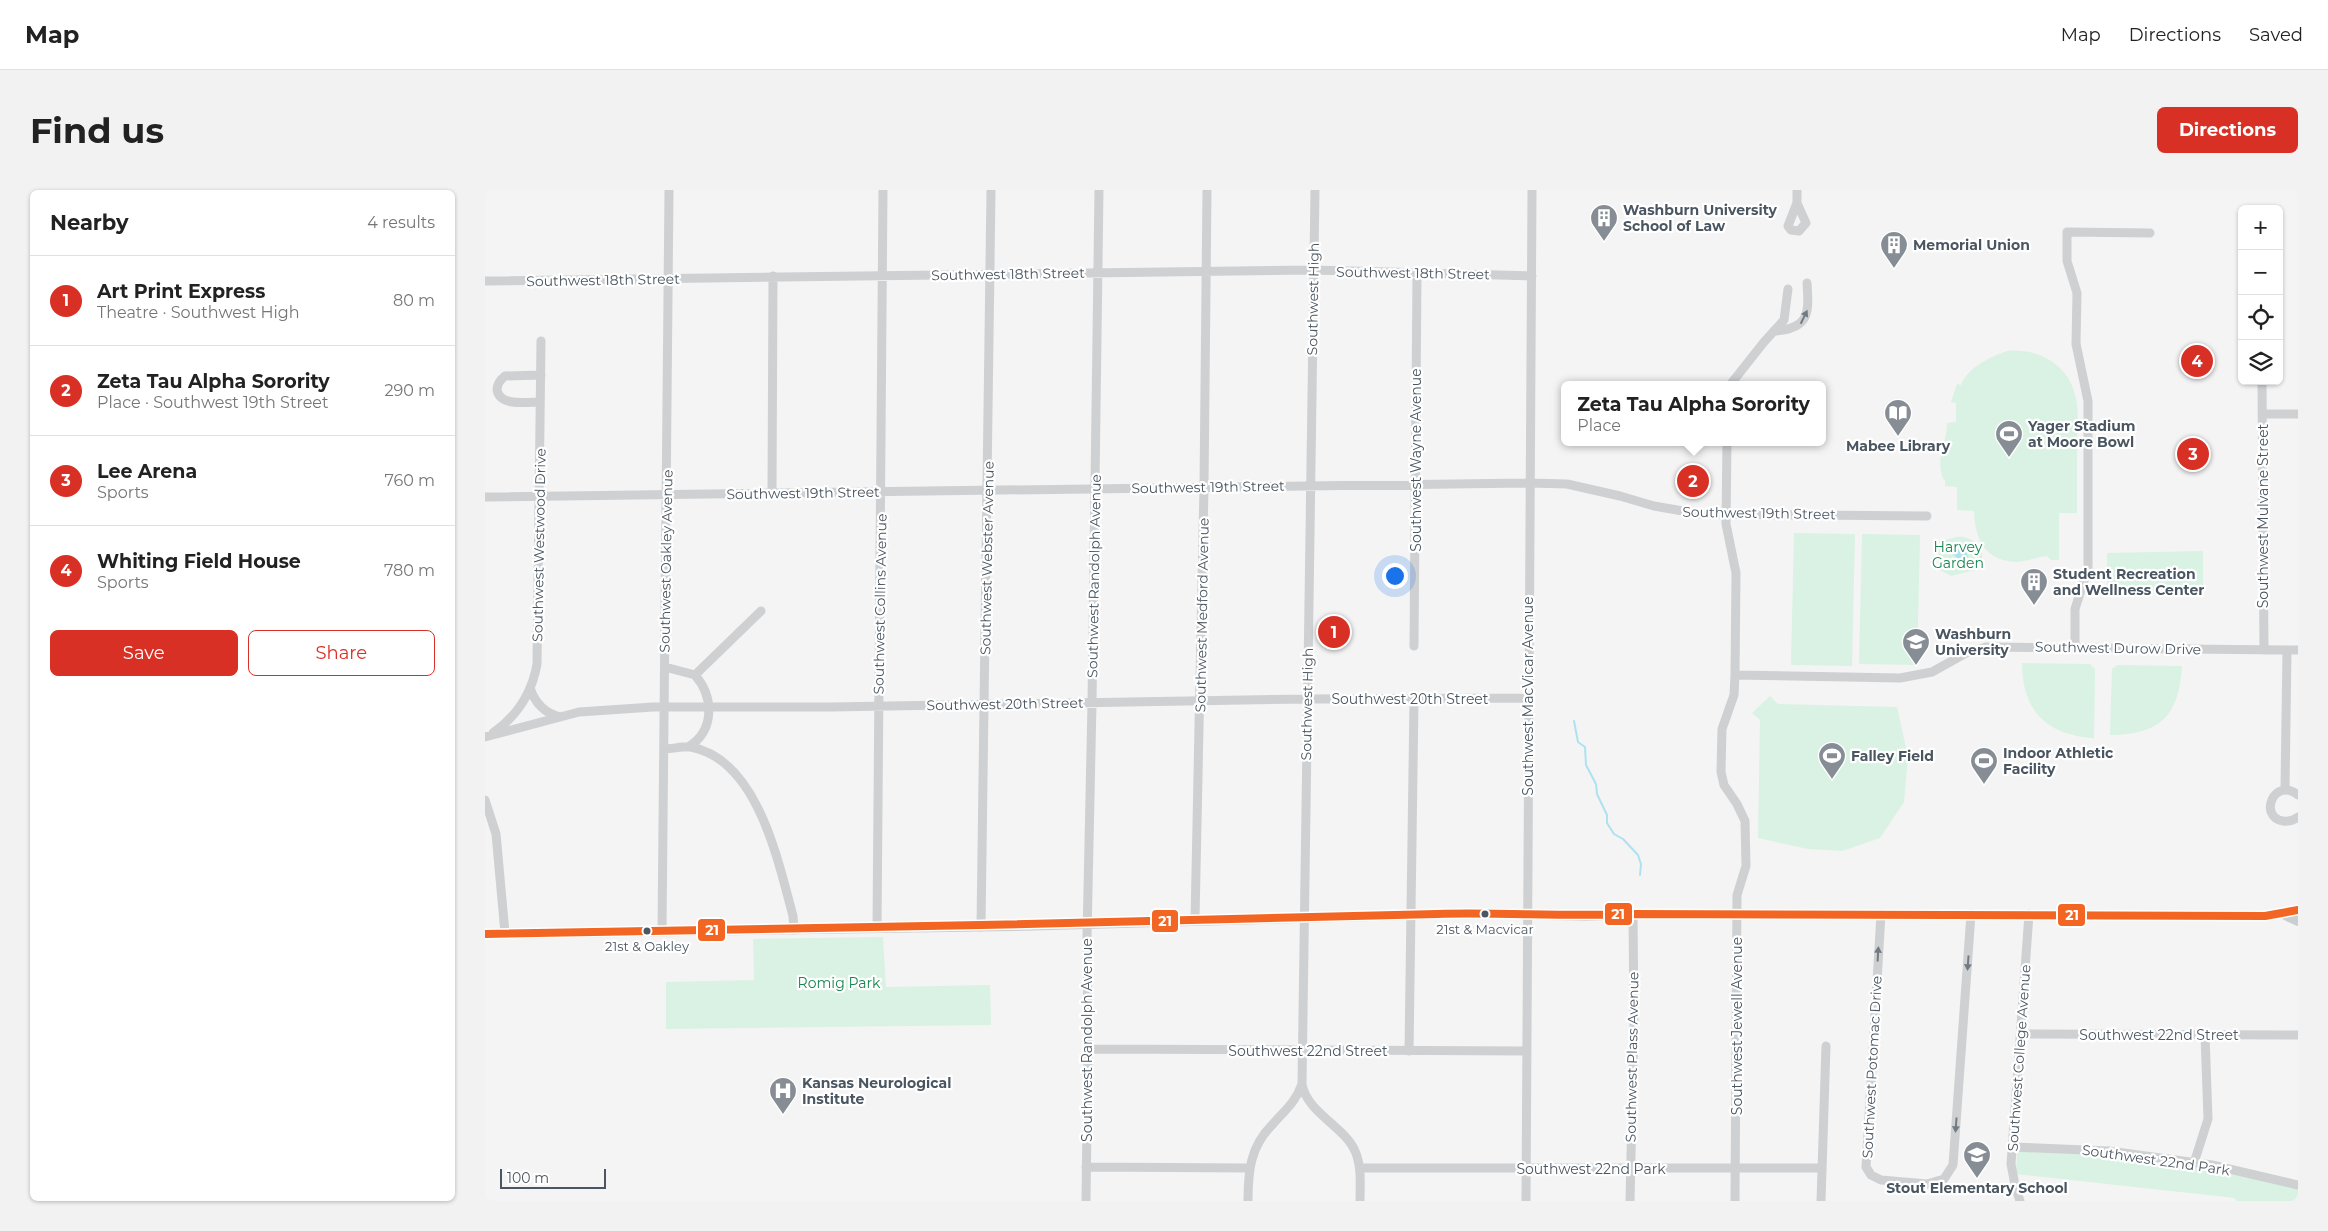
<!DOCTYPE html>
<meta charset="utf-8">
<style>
:root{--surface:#fff;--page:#f2f2f2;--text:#222;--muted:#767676;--line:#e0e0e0;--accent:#d93025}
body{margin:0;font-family:Montserrat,sans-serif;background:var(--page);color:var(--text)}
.controls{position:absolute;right:15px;top:15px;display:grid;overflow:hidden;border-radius:8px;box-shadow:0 1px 4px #0004}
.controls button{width:45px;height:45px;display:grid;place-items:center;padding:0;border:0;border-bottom:1px solid var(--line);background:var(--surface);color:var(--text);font:25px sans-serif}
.scale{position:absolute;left:15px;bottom:12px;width:106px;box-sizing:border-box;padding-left:5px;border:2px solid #4a5661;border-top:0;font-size:14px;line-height:18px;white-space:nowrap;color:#4a5661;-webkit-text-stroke:4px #fff;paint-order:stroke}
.you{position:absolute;left:909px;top:385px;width:18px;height:18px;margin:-12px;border:4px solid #fff;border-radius:50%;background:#1a73e8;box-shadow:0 0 0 8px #1a73e833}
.badge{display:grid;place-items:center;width:32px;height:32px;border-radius:50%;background:var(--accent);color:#fff;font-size:16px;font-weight:700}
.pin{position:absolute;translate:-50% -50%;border:2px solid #fff;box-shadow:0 1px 5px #0006}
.popup{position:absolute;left:1076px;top:191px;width:265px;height:65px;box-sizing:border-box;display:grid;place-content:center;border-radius:8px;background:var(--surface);filter:drop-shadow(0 1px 4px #0005);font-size:16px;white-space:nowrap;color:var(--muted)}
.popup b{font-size:19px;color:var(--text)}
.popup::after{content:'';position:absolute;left:50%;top:100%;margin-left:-10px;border:10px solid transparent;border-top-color:var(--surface)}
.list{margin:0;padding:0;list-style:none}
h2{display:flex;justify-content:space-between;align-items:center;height:65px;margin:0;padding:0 20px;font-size:21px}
h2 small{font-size:16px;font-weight:400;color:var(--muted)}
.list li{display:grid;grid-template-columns:32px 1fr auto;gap:15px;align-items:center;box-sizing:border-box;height:90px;padding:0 20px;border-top:1px solid var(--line)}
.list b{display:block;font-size:19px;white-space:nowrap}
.list p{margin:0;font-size:16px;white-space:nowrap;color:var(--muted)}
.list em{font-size:16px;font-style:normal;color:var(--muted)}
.actions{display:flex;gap:10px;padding:15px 20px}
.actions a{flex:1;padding:11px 0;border:1px solid var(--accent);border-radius:8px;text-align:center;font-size:18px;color:var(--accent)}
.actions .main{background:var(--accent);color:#fff}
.icon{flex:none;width:28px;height:28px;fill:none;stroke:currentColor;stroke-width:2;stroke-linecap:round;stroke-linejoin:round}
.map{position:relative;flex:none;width:1813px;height:1011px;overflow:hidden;border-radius:8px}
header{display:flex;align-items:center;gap:30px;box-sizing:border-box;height:70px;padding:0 25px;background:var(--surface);border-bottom:1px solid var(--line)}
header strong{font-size:24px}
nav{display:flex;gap:28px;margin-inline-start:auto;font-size:18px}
.intro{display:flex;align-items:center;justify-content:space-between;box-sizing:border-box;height:120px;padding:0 30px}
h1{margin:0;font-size:35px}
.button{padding:12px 22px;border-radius:8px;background:var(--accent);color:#fff;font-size:18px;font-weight:700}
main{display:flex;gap:30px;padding:0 30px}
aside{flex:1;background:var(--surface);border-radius:8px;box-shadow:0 1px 4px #0004}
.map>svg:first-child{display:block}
.green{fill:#d9f2e3}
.water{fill:#aee2f0}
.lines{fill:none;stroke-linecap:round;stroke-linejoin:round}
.stream{stroke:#aee2f0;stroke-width:2}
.minor{stroke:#ced0d2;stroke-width:9}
.major{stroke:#caced1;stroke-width:10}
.bus-1-casing{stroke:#fff;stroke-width:11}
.bus-1{stroke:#f26522;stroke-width:8}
.oneway{fill:#727b83}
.bus-dot{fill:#4a5661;stroke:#fff;stroke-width:2}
.labels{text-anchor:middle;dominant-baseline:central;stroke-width:4.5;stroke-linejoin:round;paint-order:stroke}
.bus-label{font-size:13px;fill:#4a5661;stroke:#fff}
.poi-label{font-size:14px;font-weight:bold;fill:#4a5661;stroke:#fff;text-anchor:start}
.street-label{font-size:14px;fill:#4a5661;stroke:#fff}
.park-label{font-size:14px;fill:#17864f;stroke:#fff}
.line-badge{stroke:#fff;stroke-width:2}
.badge-label{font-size:14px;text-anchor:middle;font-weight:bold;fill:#fff}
</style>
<header>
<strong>Map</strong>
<nav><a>Map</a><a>Directions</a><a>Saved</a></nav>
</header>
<div class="intro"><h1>Find us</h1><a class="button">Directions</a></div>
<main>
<aside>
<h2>Nearby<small>4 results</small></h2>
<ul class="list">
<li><span class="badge">1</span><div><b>Art Print Express</b><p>Theatre · Southwest High</p></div><em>80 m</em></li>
<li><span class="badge">2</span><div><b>Zeta Tau Alpha Sorority</b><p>Place · Southwest 19th Street</p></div><em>290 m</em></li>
<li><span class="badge">3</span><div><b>Lee Arena</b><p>Sports</p></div><em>760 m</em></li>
<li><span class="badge">4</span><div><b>Whiting Field House</b><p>Sports</p></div><em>780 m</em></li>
</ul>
<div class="actions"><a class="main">Save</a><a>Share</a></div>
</aside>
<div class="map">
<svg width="1813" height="1011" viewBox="0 0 1813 1011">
<rect width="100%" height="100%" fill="#f4f4f4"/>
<path class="green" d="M1522 161C1550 158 1580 172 1589 201 1594 217 1593 233 1592 250 1592 274 1592 298 1592 323H1574V370H1566L1562 366C1551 367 1541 372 1531 372 1499 370 1490 349 1489 321L1472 320V297L1460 296V290L1458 289C1450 266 1462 254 1462 233L1471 232V213L1466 212 1472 194 1476 195C1483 177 1505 167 1522 161Z
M1309 343 1370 344 1367 476 1306 475Z
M1377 344 1435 345 1432 475 1374 474Z
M1471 347C1489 345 1503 361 1495 379L1466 386 1455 380 1453 373 1454 352Z
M1718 361V400L1622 401V363Z
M1537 473 1605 474 1610 479 1609 548C1562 545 1537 521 1537 473Z
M1632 475 1697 476C1694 525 1676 545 1625 545L1627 479Z
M1285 506 1293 514 1412 517 1423 567 1419 612 1395 648 1357 661 1323 659 1273 648 1275 530 1267 523Z
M398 747 401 797 505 795 506 835 181 839V792L269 790 268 749Z
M1536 961 1608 964 1706 976 1813 998V1011H1751L1750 1008 1531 984 1532 964Z"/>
<path class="water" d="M1470 359 1481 361 1483 367 1470 378 1466 379 1461 369 1463 368 1468 373 1472 372 1473 369 1465 361Z"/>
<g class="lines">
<path class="stream" d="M1089 531 1093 552 1100 557 1101 575 1111 594 1112 604 1122 625V633L1129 644 1138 649 1153 665 1156 674 1155 685"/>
<path class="minor" d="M1312 13 1321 33 1314 41 1306 40 1303 36 1312 13V0
M0 91 828 80 1047 86
M1291 141C1325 138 1324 122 1322 93
M1777 191 1779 460
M1245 195 1279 152 1299 130 1303 99
M55 212C43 212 15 217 12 200 12 194 15 190 20 186L56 185
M1777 224H1813
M1242 252 1241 334 1251 383 1250 485 1249 505 1237 539 1236 582 1239 595 1252 614 1260 631 1261 676 1252 705 1250 1011
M287 303 288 86
M0 307 1045 293 1082 294 1135 306 1169 316 1215 324 1442 326
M929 456 932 84
M1590 457V419L1603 378V211L1591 154 1592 103 1582 71V42L1665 43
M180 477 210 485 276 421
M1250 485 1415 488 1447 482 1481 463 1501 457 1813 460
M45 498C50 513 59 523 75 527
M8 543C32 526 47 503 52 474L56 151
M0 547 94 522 168 517H347L822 509 1043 508
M203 557C230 541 229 507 210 485
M179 559C187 559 199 556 206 557 273 570 293 671 308 726L309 740
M1800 600 1802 460
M1813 605C1789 586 1773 627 1798 631 1804 632 1809 630 1813 627
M0 610 11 644 20 743
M1396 724 1381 977 1386 985 1396 990 1442 994 1459 989 1468 975 1486 724
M710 730 719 297 722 0
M496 737 506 0
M392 738 398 0
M177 741 184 0
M1536 844 1813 845
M603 859 1042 861
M924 861 929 510
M817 894C822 923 859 936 870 961 877 977 875 994 875 1011
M1528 957 1624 961 1727 975 1813 995
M1709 973 1723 929 1720 845
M601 977 764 978
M875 978H1337
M601 1011 603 859 602 747 607 513 614 0
M763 1011C763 982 765 957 787 935 799 921 811 912 817 894L830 0
M1041 1011 1047 0
M1145 1011 1149 832 1148 724
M1336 1011 1341 856
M1535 1011 1530 995 1526 974 1544 724"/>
<path class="major" d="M1796 723 1813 731
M0 744 531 736 992 723 1101 726 1148 724 1780 726 1813 720"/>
<defs>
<path id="bus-1" d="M0 744C317 739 635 733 952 724 1017 722 1083 727 1148 724L1780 726 1813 720"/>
</defs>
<use href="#bus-1" class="bus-1-casing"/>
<use href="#bus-1" class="bus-1"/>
</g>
<defs><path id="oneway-solid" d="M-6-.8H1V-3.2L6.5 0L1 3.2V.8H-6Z" transform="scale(1.25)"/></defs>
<g class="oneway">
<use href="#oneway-solid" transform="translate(1319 127) rotate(-64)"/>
<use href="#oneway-solid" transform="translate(1393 764) rotate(-87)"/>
<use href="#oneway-solid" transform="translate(1483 773) rotate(94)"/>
<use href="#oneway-solid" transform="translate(1471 935) rotate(94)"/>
</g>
<defs>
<symbol id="building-pin" viewBox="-11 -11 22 30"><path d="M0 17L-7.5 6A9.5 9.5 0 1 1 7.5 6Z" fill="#868d94" stroke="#fff"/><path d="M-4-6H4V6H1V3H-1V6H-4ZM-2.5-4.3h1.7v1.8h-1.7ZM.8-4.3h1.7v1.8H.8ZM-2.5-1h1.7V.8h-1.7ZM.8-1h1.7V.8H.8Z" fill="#fff"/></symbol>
<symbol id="library-pin" viewBox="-11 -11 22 30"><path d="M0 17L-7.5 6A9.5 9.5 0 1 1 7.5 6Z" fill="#868d94" stroke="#fff"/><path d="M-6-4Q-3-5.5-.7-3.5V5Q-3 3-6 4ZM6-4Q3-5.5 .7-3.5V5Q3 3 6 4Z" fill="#fff"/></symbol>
<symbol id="stadium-pin" viewBox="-11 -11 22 30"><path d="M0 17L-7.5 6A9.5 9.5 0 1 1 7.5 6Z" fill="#868d94" stroke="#fff"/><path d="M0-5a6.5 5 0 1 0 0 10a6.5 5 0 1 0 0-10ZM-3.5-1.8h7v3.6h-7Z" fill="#fff"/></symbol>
<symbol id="university-pin" viewBox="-11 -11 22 30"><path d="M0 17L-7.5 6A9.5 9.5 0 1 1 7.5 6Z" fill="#868d94" stroke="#fff"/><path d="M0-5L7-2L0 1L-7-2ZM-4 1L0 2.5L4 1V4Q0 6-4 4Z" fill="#fff"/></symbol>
<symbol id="hospital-pin" viewBox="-11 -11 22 30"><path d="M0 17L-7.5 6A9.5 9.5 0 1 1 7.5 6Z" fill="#868d94" stroke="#fff"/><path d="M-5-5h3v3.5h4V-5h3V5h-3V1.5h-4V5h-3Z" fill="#fff"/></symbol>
<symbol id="school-pin" viewBox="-11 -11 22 30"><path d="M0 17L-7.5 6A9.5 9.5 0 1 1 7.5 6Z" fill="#868d94" stroke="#fff"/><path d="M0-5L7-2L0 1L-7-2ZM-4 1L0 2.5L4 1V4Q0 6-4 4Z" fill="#fff"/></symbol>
</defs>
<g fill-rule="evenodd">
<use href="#building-pin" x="1103" y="12" width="32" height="43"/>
<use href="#building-pin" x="1393" y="39" width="32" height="43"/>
<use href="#library-pin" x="1397" y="207" width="32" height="43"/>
<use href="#stadium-pin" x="1508" y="228" width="32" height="43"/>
<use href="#building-pin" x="1533" y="376" width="32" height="43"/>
<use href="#university-pin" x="1415" y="436" width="32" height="43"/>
<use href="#stadium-pin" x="1331" y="550" width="32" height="43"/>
<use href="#stadium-pin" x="1483" y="555" width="32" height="43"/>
<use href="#hospital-pin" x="282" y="885" width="32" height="43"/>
<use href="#school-pin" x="1476" y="949" width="32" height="43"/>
</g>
<g class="bus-dot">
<circle cx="1000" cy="724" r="4.5"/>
<circle cx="162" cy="741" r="4.5"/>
</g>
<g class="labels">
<g class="bus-label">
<text x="1000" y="739">21st &amp; Macvicar</text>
<text x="162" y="756">21st &amp; Oakley</text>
</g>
<g class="poi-label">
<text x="1138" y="20">Washburn University<tspan x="1138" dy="16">School of Law</tspan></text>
<text x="1428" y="55">Memorial Union</text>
<text x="1543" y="236">Yager Stadium<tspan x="1543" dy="16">at Moore Bowl</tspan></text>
<text x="1413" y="256" text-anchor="middle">Mabee Library</text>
<text x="1568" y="384">Student Recreation<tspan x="1568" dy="16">and Wellness Center</tspan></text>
<text x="1450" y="444">Washburn<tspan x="1450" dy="16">University</tspan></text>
<text x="1518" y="563">Indoor Athletic<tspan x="1518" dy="16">Facility</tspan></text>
<text x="1366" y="566">Falley Field</text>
<text x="317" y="893">Kansas Neurological<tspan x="317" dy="16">Institute</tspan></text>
<text x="1492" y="998" text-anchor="middle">Stout Elementary School</text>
</g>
<g class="street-label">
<text transform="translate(928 83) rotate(1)">Southwest 18th Street</text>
<text transform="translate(523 84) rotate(-1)">Southwest 18th Street</text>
<text transform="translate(118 90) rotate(-1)">Southwest 18th Street</text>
<text transform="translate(828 109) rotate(-89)">Southwest High</text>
<text transform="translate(931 270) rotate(-90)">Southwest Wayne Avenue</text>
<text transform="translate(723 297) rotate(-1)">Southwest 19th Street</text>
<text transform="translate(318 303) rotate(-1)">Southwest 19th Street</text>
<text transform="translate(1274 323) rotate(1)">Southwest 19th Street</text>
<text transform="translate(1778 326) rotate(-90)">Southwest Mulvane Street</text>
<text transform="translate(54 355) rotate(-89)">Southwest Westwood Drive</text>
<text transform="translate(502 368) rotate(-89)">Southwest Webster Avenue</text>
<text transform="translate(181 371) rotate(-89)">Southwest Oakley Avenue</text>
<text transform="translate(609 386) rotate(-89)">Southwest Randolph Avenue</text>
<text transform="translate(395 414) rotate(-89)">Southwest Collins Avenue</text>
<text transform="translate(717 425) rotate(-89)">Southwest Medford Avenue</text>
<text transform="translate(1633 458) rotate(1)">Southwest Durow Drive</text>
<text transform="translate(1043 506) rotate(-90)">Southwest MacVicar Avenue</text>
<text x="925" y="509">Southwest 20th Street</text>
<text transform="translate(520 514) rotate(-1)">Southwest 20th Street</text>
<text transform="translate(822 514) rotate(-89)">Southwest High</text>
<text transform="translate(1252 836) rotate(-90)">Southwest Jewell Avenue</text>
<text x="1674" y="845">Southwest 22nd Street</text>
<text transform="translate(602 850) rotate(-90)">Southwest Randolph Avenue</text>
<text x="823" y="861">Southwest 22nd Street</text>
<text transform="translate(1147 867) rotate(-89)">Southwest Plass Avenue</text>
<text transform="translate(1534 868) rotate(-86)">Southwest College Avenue</text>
<text transform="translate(1387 877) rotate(-87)">Southwest Potomac Drive</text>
<text transform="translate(1671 970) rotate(8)">Southwest 22nd Park</text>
<text x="1106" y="979">Southwest 22nd Park</text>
</g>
<g class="park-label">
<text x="1473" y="357">Harvey<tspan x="1473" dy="16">Garden</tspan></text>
<text x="354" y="793">Romig Park</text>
</g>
</g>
<g class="line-badge">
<rect x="1119" y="712" width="29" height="24" rx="5" fill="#f26522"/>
<rect x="1572" y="713" width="29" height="24" rx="5" fill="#f26522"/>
<rect x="666" y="719" width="28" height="24" rx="5" fill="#f26522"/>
<rect x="212" y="728" width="29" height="24" rx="5" fill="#f26522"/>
</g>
<g class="badge-label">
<text x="1133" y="729">21</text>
<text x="1587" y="730">21</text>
<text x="680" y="736">21</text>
<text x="227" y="745">21</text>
</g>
</svg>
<div class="controls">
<button>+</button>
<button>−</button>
<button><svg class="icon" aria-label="locate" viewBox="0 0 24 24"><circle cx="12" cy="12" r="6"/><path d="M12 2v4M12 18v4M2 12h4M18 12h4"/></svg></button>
<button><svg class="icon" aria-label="layers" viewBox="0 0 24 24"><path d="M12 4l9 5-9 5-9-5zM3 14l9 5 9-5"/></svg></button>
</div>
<div class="scale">100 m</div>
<div class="you"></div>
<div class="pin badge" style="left:849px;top:442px">1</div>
<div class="pin badge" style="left:1208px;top:291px">2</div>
<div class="popup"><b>Zeta Tau Alpha Sorority</b>Place</div>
<div class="pin badge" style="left:1708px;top:264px">3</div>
<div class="pin badge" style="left:1712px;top:171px">4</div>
</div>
</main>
